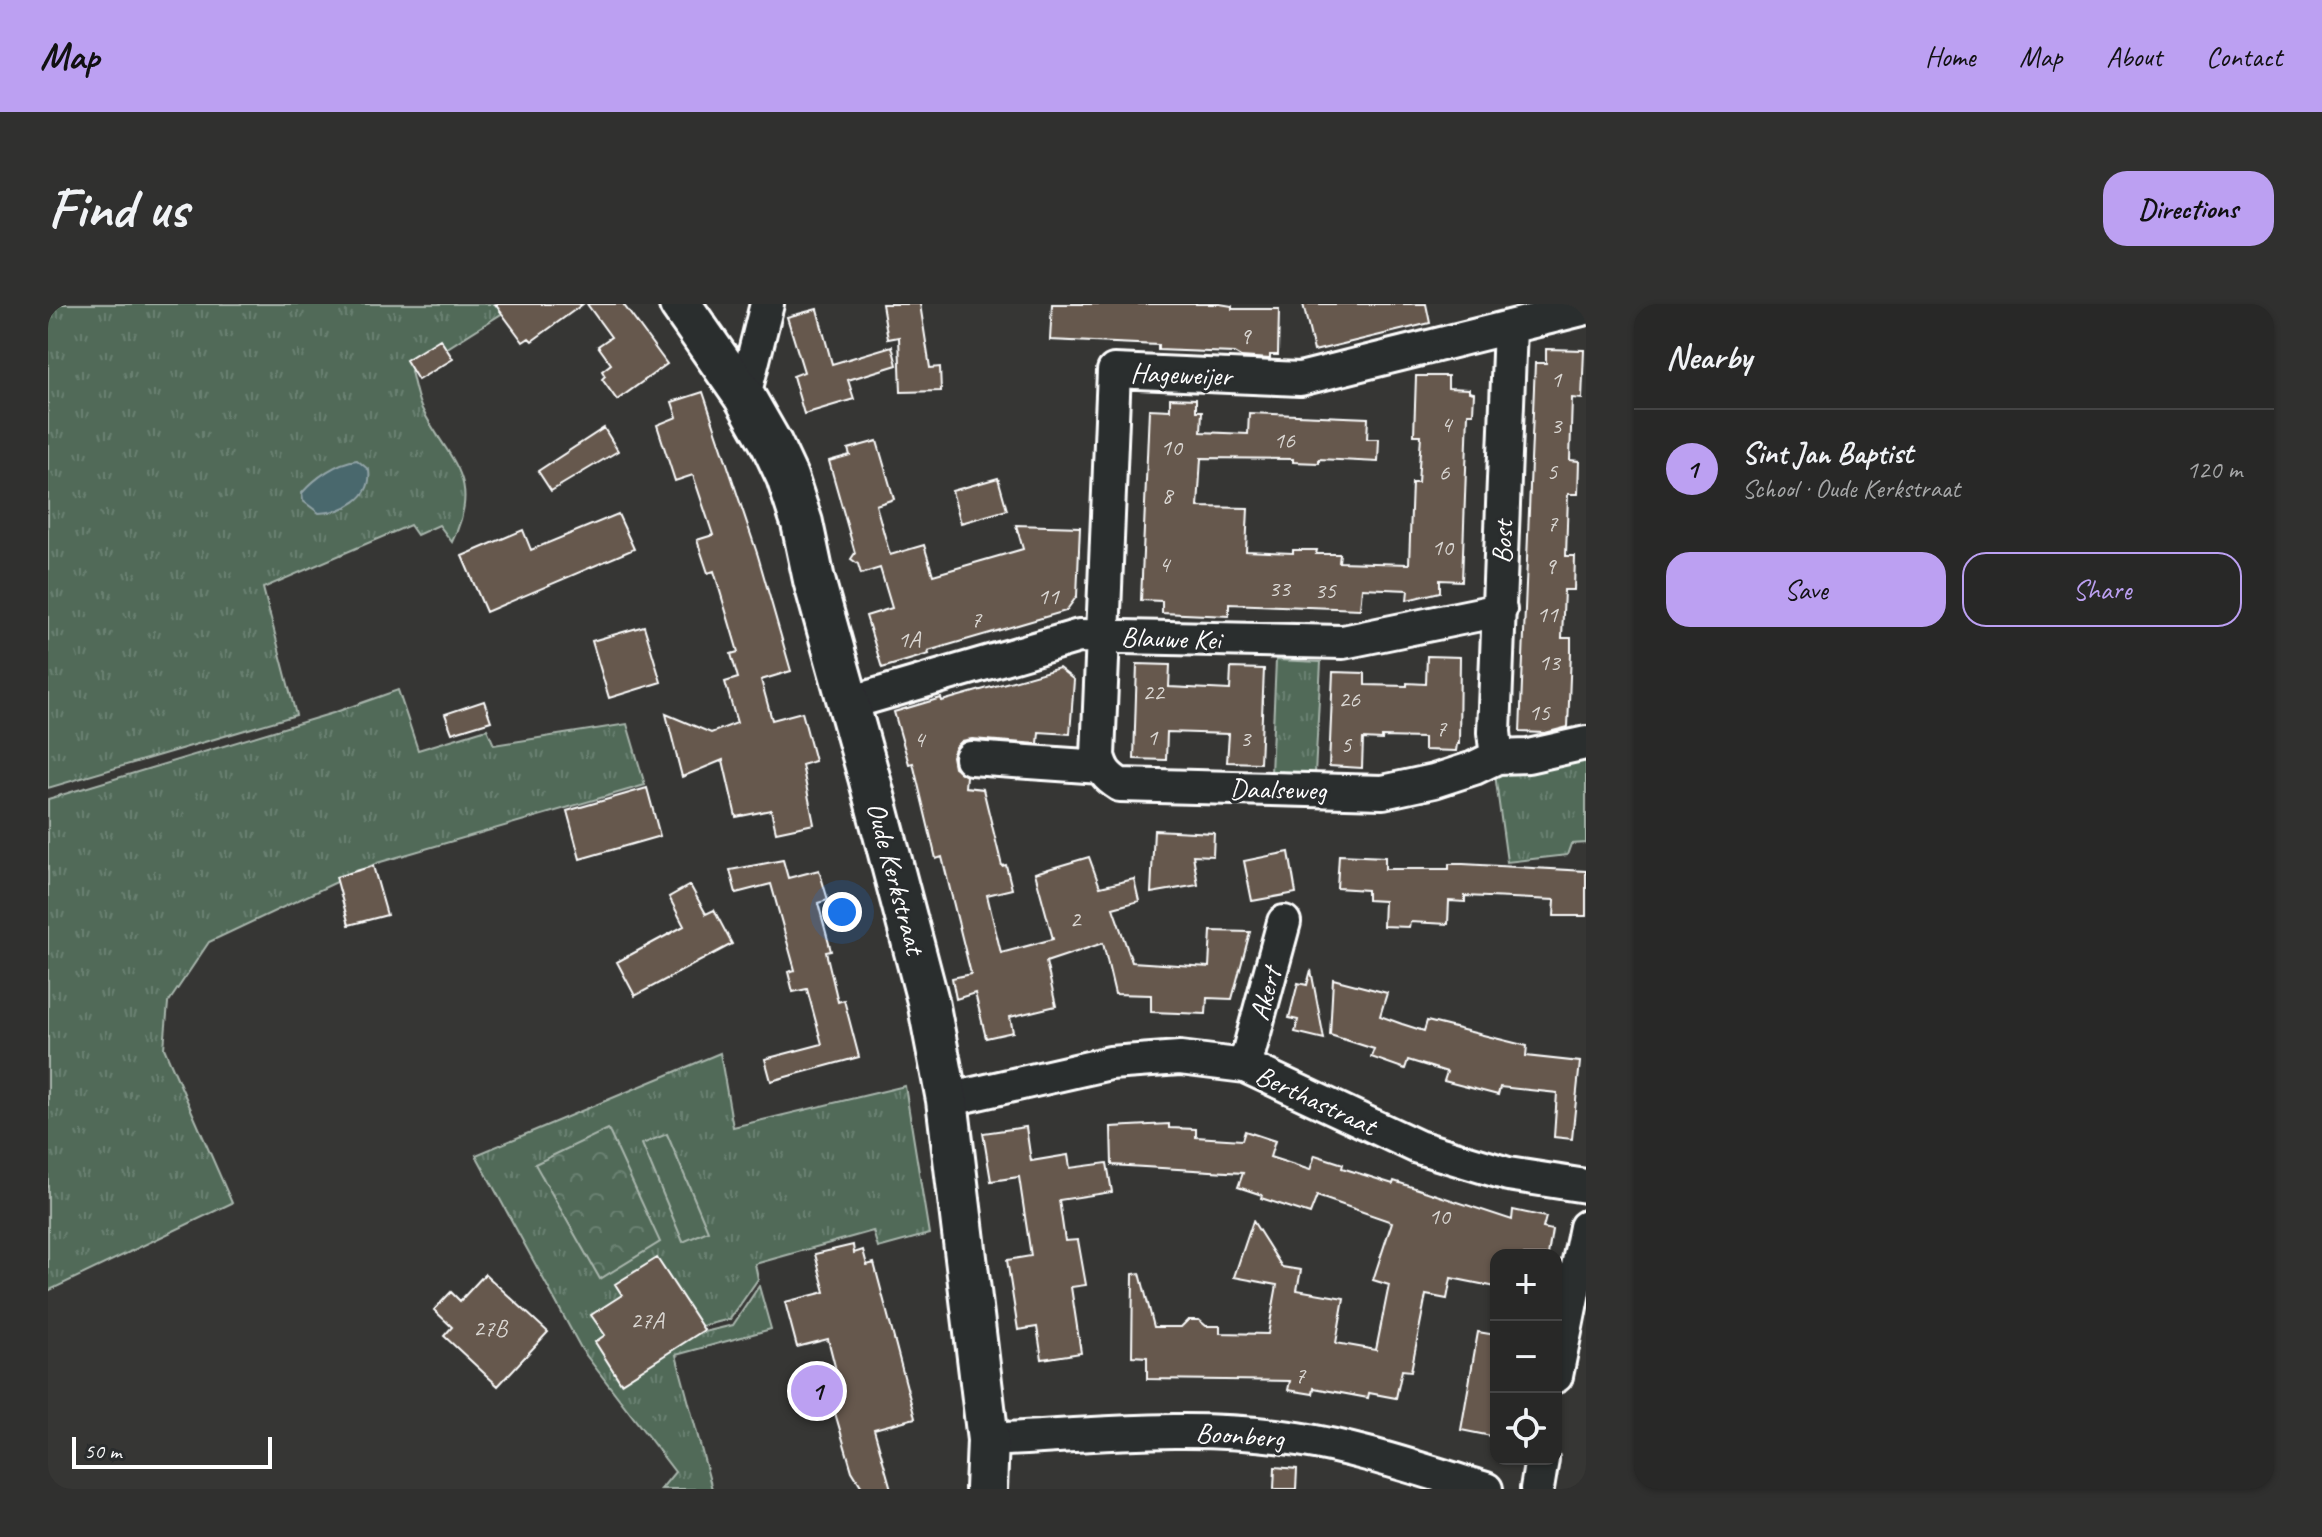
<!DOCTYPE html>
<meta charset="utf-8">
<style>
:root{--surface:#282827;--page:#30302f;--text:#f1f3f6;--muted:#a5a6a7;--line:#444;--accent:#bca0f2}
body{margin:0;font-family:Caveat,sans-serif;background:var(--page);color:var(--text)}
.controls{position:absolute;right:24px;bottom:24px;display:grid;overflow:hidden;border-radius:16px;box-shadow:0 2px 6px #0004}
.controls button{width:72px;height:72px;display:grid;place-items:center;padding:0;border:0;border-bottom:2px solid var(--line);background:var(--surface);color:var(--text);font:40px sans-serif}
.scale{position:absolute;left:24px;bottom:20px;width:200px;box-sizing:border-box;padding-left:8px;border:4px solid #fff;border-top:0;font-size:22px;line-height:28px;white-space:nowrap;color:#fff;-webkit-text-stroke:6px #2a2d2e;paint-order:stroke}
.you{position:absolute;left:794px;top:608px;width:28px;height:28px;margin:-20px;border:6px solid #fff;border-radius:50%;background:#1a73e8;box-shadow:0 0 0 12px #1a73e833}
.badge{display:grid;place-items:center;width:52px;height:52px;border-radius:50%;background:var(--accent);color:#111;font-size:26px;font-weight:700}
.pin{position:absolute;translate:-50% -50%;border:4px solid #fff;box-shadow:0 2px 8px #0006}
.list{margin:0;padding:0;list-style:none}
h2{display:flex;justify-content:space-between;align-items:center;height:104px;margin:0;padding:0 32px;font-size:34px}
h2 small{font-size:26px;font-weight:400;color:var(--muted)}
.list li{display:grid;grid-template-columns:52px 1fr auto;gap:24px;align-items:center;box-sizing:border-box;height:120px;padding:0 32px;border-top:2px solid var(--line)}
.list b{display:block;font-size:30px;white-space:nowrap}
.list p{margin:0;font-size:26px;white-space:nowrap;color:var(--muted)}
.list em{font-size:26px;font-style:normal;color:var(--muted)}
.actions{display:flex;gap:16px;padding:24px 32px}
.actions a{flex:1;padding:18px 0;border:2px solid var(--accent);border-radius:24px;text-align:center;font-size:28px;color:var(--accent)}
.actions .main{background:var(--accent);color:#111}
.icon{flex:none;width:44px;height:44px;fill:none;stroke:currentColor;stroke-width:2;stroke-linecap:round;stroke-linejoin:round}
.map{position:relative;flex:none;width:1538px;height:1185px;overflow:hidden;border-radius:24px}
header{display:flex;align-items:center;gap:48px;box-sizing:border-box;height:112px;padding:0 40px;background:var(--accent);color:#111}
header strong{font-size:38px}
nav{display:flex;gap:44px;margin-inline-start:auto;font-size:28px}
.intro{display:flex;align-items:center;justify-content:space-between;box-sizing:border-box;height:192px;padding:0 48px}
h1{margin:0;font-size:56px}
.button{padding:20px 36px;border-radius:24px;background:var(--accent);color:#111;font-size:28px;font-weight:700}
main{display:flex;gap:48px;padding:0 48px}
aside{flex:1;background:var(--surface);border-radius:24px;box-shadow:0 2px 6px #0004}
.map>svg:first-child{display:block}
.grass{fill:url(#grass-tufts);stroke:#a8b5ac;stroke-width:2}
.park{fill:url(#park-crowns);stroke:#a8b5ac;stroke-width:2}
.pitch{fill:#516b59;stroke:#a8b5ac;stroke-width:2}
.water{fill:#4a676d;stroke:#92a4a7;stroke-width:2}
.building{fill:#66594d;stroke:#fff;stroke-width:2}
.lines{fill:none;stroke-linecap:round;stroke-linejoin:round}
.minor-casing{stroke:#fff;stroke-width:38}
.tertiary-casing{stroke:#fff;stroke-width:46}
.minor{stroke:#2a2d2e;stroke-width:32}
.tertiary{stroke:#2a2d2e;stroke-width:40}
.labels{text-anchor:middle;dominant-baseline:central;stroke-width:6;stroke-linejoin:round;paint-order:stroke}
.number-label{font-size:24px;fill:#d9d6d2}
.street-label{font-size:28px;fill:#fff;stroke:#2a2d2e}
</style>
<header>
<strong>Map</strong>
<nav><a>Home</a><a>Map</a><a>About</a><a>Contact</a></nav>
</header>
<div class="intro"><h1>Find us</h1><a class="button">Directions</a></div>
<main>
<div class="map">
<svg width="1538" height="1185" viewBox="0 0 1538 1185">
<defs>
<pattern id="grass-tufts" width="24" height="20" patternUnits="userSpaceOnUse" patternTransform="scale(2)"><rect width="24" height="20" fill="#516b59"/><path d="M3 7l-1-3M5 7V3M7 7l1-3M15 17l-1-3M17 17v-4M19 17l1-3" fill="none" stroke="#6b8172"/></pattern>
<pattern id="park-crowns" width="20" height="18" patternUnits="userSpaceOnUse" patternTransform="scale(2)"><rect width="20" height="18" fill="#516b59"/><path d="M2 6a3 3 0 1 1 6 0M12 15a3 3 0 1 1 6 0" fill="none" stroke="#6b8172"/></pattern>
</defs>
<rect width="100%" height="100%" fill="#363634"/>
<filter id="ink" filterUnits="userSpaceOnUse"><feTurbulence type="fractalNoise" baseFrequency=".0125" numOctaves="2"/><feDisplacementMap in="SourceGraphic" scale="16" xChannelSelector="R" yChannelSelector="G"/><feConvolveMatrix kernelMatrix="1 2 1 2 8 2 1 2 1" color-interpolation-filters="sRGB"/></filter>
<g filter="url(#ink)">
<path class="grass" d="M0 0H469L363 67C366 79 368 92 373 103 400 157 436 173 404 238L391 221 369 231 362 221 215 284 248 411 0 484Z
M1228 356 1273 358 1267 470 1223 469Z
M350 386 370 446 439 425 446 441 579 420 597 481 329 559 161 638 120 699 116 744 184 899 0 987V495L285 409Z
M1538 449V539L1523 540 1519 551 1459 558 1446 463Z
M672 749 685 823 857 782 881 930 830 944 825 927 707 960 710 975 682 1015 622 1030 623 1036 685 1021 711 982 723 1025 628 1051 664 1185H613L627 1168 534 1046 428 851Z"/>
<path class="park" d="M560 825 612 938 552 975 487 860Z"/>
<path class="pitch" d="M619 830 660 927 635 938 594 840Z"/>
<path class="water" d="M309 156 321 166C325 194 297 208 271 209L255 197 254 189C267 174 289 158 309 156Z"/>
<path class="building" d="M447 0H535L484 37 481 34 475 38Z
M539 0H575L619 60 569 96 554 75 557 72 554 67 563 60 550 42 563 33Z
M834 0H872L882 64 892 63 893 87 853 88 851 33 840 35Z
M1004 0H1172L1184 2V5H1231L1230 51H1222V55L1193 53 1186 49 1110 46V41L1002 36Z
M1255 0H1378L1382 19 1266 47Z
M769 5 784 60 844 42 849 61 800 76 806 95 756 110 745 72 756 68 739 13Z
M392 35 405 55 370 76 358 56Z
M1498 45 1536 46 1534 95 1524 94 1522 156 1531 157 1530 190H1520L1518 252H1527L1526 286H1516L1514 334H1523V348L1520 423 1497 429 1472 428 1487 59H1498Z
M1368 72H1400V84L1421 85V88L1426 89 1425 109H1420L1414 277 1392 276V288L1359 296 1360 286 1314 284 1312 305 1181 300V312L1114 309V297L1093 296 1101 105 1122 106V94L1148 95V107H1154L1153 128 1200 130 1201 109 1320 114 1319 135H1331L1330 158 1271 155V159L1245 158V155L1153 154 1150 203 1200 204 1198 247 1245 249V246H1269L1268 250H1292L1291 258 1361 260 1364 179H1370L1373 131H1366Z
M655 88 710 252 743 367 713 376 724 416 754 408 767 457 754 461 766 520 728 528 723 506 688 513 675 456 634 473 618 410 663 429 689 419 677 378 690 374 683 350 690 348 666 267 660 269 649 236 665 231 645 171 627 177 609 121 629 113 624 98Z
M556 124 570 147 503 187 490 167Z
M829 137 846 195 828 201 842 251 876 241 885 271 975 245 968 221 1032 223 1029 292 1018 307 880 347 881 350 834 364 818 312 844 304 832 264 813 270 810 260 803 255 807 249 781 157 802 151 800 145Z
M950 174 959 206 913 219 904 187Z
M570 210 586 245 438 308 414 252 475 226 483 246Z
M596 322 613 378 561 394 544 337Z
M1379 352 1412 353 1411 440H1409L1408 447 1376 446V434L1334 433V436L1315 435 1314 464 1281 462 1285 368 1317 369V381L1359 382V379L1378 380Z
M1089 360 1122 361 1121 383 1182 386 1183 364 1216 365 1212 459 1179 458 1181 430 1119 428 1118 456 1086 455Z
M1011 364 1026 376 1022 430 991 428 990 440 924 435 914 437 908 443 904 452 906 463 918 472 917 483 935 485 954 562 958 561 964 585 939 591 953 649 1005 635 987 569 1041 553 1052 583 1086 575 1091 597 1065 604 1084 658 1161 663 1163 627 1202 628 1184 695 1159 694 1158 710 1103 708V691L1067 690 1055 639 998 658 1008 702 962 713 965 728 938 734 927 689 908 695 904 674 923 670 894 553 888 555 865 459 861 460 846 408 893 394 894 397Z
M436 397 443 417 404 429 397 410Z
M599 484 612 532 532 555 519 507Z
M1106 526 1166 529 1165 552 1145 551 1150 581 1103 589Z
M1241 548 1248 589 1204 597 1196 557Z
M1291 551 1337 553V565H1401V560H1415L1538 567V612H1506L1507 596 1417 592V598L1401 597 1400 620 1362 618 1361 623 1335 622 1336 597 1319 596V586L1289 584Z
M735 556 740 574 771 566 780 596 770 599 783 647 778 648 790 698 796 696 811 753 723 777 717 755 774 740 759 685 745 688 740 668 747 666 723 580 688 589 682 566Z
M325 562 339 611 301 621 288 573Z
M642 581 658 610 666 606 684 640 587 692 569 658 636 622 621 593Z
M1263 666 1276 735 1247 728 1250 716 1241 714 1250 679 1259 681Z
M1285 675 1339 689 1332 712 1354 720 1376 727 1379 717 1479 742 1478 752 1532 758 1524 835 1506 833 1509 789 1452 783 1450 791 1396 777 1399 768 1360 756 1357 765 1323 753 1326 745 1282 731Z
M1121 820V824L1148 825V833L1194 836 1197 827 1227 837 1222 853 1262 866 1267 851 1295 860 1294 864 1345 880 1346 877 1464 916 1465 906 1498 913 1495 924 1504 926 1500 951H1448V983L1403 974 1399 995 1378 991 1363 1067 1354 1066 1348 1094 1321 1089 1320 1094 1266 1084 1265 1090 1240 1086 1242 1077 1099 1075V1053L1084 1052 1085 970 1092 969 1106 1023H1133L1140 1016H1151L1158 1022H1172V1029L1220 1030 1229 981 1186 973 1205 917 1234 963 1253 966 1249 986 1296 994 1288 1039 1328 1046 1341 981 1325 976 1344 918 1269 892 1262 910 1213 894 1214 891 1190 883 1195 869 1064 861 1063 823Z
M978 823 983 857 1020 851 1022 864 1059 859 1064 888 1011 896 1017 937 1030 936 1038 981 1023 983 1033 1049 994 1055 989 1023 970 1026 959 956 983 952 971 873 943 877 935 829Z
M805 941 806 949 815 946 819 961 826 959 867 1114 826 1125 843 1185H815L804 1167 780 1085 792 1082 780 1035 749 1043 737 998 777 988 767 950Z
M609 954 656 1026 573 1079 547 1038 557 1031 543 1011 574 991 567 980Z
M437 970 500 1028 450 1082 396 1032 404 1023 386 1006 403 988 412 997Z
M1430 1028 1448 1031V1133L1413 1126Z
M1227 1163 1249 1165 1248 1185H1226Z"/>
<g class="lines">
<defs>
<path id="minor" d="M1538 4 1252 75 1066 67 1050 452C1054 467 1059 473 1072 481L1335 488 1386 477 1426 464 1449 453 1480 452 1538 439
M696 92 719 0
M801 399 1031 332 1295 338 1452 306
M1449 453 1446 428 1462 24
M923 454 1053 463
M1197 762 1236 618
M899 796 1062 759 1132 754 1197 762 1370 843 1460 870 1538 882
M1508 1072 1538 923
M940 1136C1043 1131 1148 1119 1250 1135 1314 1145 1376 1167 1438 1185
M1489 1185 1494 1155"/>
<path id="tertiary" d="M632 0 696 92 724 141 739 173 754 219 766 276 821 473 880 697 899 796 940 1136 938 1185"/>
</defs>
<use href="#minor" class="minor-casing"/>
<use href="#tertiary" class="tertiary-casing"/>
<use href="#minor" class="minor"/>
<use href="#tertiary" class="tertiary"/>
</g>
</g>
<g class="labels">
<g class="number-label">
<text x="1197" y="32">9</text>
<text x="1508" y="75">1</text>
<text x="1398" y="120">4</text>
<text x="1508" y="121">3</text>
<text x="1236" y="136">16</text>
<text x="1123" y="143">10</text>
<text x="1504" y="167">5</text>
<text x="1396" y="168">6</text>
<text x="1119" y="191">8</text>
<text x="1504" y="219">7</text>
<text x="1394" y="243">10</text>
<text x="1116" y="260">4</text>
<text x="1502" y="262">9</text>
<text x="1231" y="284">33</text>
<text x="1277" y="286">35</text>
<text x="1000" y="292">11</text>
<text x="1499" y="310">11</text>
<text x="928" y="315">7</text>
<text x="861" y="335">1A</text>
<text x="1501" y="358">13</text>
<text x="1105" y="388">22</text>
<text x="1301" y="395">26</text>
<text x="1491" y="408">15</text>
<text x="1393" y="424">7</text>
<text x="1104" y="433">1</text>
<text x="1197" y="434">3</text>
<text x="871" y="435">4</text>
<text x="1298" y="440">5</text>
<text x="1027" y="615">2</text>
<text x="1391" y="912">10</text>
<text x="599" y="1016">27A</text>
<text x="442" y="1024">27B</text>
<text x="1252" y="1071">7</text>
</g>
<g class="street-label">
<text transform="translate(1133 70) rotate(2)">Hageweijer</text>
<text transform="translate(1454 238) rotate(-88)">Bost</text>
<text transform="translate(1123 334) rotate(2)">Blauwe Kei</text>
<text transform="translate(1230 485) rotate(1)">Daalseweg</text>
<text transform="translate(848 574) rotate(75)">Oude Kerkstraat</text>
<text transform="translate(1217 690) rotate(-75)">Akert</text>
<text transform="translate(1268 796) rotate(25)">Berthastraat</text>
<text transform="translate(1192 1131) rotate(4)">Boonberg</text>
</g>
</g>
</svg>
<div class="controls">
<button>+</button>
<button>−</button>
<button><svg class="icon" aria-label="locate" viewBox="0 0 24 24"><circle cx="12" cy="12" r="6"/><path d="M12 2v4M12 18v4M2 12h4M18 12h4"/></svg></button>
</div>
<div class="scale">50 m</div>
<div class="you"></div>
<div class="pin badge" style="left:769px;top:1087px">1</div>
</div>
<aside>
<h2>Nearby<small></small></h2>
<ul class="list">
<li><span class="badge">1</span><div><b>Sint Jan Baptist</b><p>School · Oude Kerkstraat</p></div><em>120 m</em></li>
</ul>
<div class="actions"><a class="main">Save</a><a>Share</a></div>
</aside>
</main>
